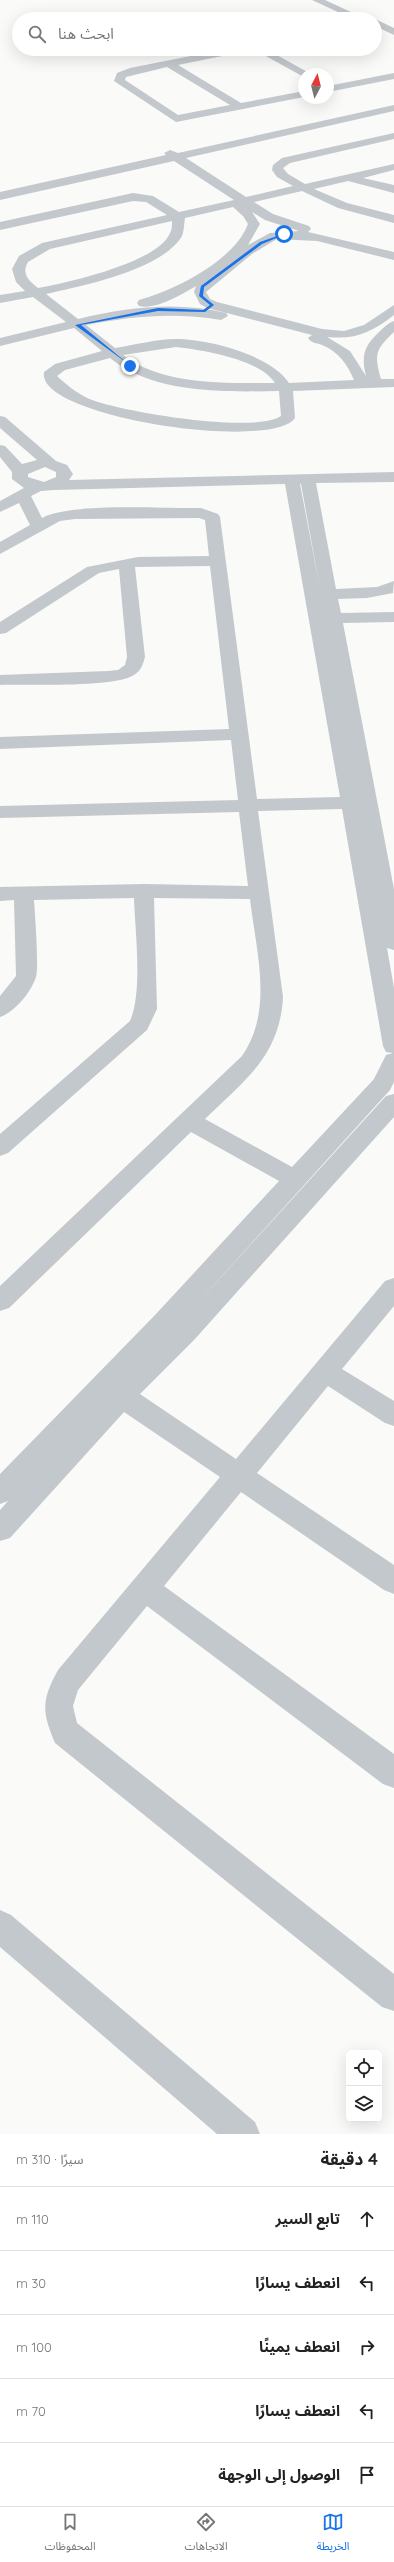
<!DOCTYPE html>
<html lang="ar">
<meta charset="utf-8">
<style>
:root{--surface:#fff;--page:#f2f2f2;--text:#222;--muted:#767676;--line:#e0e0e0;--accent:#1a73e8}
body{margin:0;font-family:Quicksand,"Noto Sans Arabic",sans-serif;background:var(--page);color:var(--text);direction:rtl}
.controls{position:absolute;right:12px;bottom:12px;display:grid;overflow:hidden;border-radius:6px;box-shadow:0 4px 16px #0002}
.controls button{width:36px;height:36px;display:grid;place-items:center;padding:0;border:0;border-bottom:1px solid var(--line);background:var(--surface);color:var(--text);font:20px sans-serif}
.compass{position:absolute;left:298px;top:68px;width:36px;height:36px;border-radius:50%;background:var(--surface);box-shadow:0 4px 16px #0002;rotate:7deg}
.stop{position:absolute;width:12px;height:12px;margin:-9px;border:3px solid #1a73e8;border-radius:50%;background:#fff}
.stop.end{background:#1a73e8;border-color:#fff;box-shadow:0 1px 4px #0008}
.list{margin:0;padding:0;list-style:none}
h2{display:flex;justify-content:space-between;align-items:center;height:52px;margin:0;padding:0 16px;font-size:17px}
h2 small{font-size:13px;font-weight:400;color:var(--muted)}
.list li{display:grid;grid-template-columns:26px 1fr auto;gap:12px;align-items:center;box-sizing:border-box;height:64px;padding:0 16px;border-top:1px solid var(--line)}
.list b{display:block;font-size:15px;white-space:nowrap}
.list em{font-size:13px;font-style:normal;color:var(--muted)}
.icon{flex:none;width:22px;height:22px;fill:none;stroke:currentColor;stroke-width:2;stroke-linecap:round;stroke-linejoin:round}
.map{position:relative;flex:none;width:394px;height:2134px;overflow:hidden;direction:ltr}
.search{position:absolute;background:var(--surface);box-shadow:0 4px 16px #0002;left:12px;right:12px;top:12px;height:44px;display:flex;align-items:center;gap:10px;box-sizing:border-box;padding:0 14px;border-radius:22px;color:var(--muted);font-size:15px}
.sheet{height:372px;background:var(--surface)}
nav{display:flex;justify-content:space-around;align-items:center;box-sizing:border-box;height:56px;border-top:1px solid var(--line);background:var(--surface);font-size:11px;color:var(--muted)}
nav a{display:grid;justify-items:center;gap:2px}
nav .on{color:var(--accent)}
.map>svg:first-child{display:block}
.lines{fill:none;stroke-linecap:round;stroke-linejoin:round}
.minor{fill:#c3c8cc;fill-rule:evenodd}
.route{fill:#1a73e8}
</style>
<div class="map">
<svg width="394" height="2134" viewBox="0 0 394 2134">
<rect width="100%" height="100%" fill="#fafaf8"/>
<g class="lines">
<path class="minor" d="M312 0H325L366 19H353Z
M375 19 394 28V35L375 26Z
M226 49H247L242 52 178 65 241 103 304 91V97L176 122 114 81 117 73 130 68ZM167 67 230 105 178 115 125 80 126 77Z
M253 49H266L311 74 302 76Z
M394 73V79L328 92V86Z
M394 105V111L186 158 246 197 293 186 277 177 272 170 273 165 282 158 394 133V139L290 163 283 168 288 174 305 184 394 164V170L363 178 394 185V193L348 181 314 189 347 203 394 215V223L338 208 302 191 254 202 273 214 309 226 311 229 308 232 394 252V260L317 241 277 239 252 254 206 292 210 299 217 302 322 329 344 331 364 325 394 305V315C372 332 356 340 327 337L350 351 366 376C361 356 364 346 379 332 384 327 388 323 394 321V332C375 350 374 354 381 379H394V387L293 391 295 418C272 452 35 417 44 372L55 364 102 351 74 328 0 346V338L66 322 33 297 0 303V295L25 291 16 282 12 269 19 256 42 243 167 215 146 202 133 201 0 230V222L133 193 153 196 179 212 234 200 174 161 0 200V192L166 155 164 153 170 150 178 153ZM233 207 243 216 248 224C234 261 175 290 139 300L137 303 139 306C157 310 182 294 196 286L194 292 200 304 207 308 312 335 308 338C311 343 317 343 322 345 339 352 347 364 354 380L289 383C271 355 208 339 176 339 156 339 135 345 115 348L86 325C132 316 175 312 221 320L228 316 226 313C177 301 127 307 78 319L46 294C82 286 162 270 182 236 184 231 184 224 185 218ZM252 212 265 220 299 231 270 233 248 245 260 224ZM172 221C172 225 172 230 170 233 159 262 67 283 38 288 29 281 21 274 28 262L50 249ZM176 347C202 350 260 359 275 383 227 383 163 386 123 355ZM110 358C154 394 225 392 279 391L281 416C254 434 124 412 92 400 79 395 68 386 57 376L65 370Z
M0 416 5 417 56 461 67 465 73 474 69 480 394 472V482L316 483 336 589 377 587 394 581 393 593 367 598 338 599 341 613 394 612V622L343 623 394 889V950L387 948 394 988V1082L390 1090 192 1309 386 1096 394 1094V1117L194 1340 140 1394 236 1459 385 1281 394 1278V1306L342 1369 394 1401V1426L385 1423 328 1386 257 1473 394 1565V1594L384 1590 241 1492 164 1586 394 1754V1788L383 1784 147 1606 78 1690 73 1706 77 1723 394 1974V2011L382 2007 55 1743C42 1712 41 1701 58 1670L220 1477 124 1412 10 1538 0 1541V1510L8 1501 0 1504V1474L156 1314 279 1181 191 1132 9 1308 0 1311V1286L242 1056C274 1010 256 952 250 899L154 898 157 1009 147 1030 8 1153 0 1156V1134L130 1021C143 992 135 931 134 898L34 900C35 914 39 967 36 977 31 992 15 1012 0 1017V996L16 976 14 900 0 901V887L144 884 248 886 239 812 0 818V806L238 800 231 740 0 749V737L229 729 210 566 135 567 145 657C143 664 141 671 134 675 115 688 27 684 0 685V675L108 671 118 670 125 665 127 657 119 569 99 573 6 633 0 634V622L87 567 138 557 209 556 205 520 199 518 75 519 60 521 0 554V542L30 525 19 503 0 512V501L24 488 12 479V472L0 457V445L5 446 22 464 37 460 0 428ZM45 467 56 472V477L44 482 28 477V474ZM285 484 340 797 257 799 220 517 218 514 201 508C165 509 71 502 42 518L31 496 41 491 54 490ZM300 484H301L320 589ZM342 809 383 1046 386 1052 393 1053 386 1055 374 1079 292 1167 205 1119C244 1081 280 1056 283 997L258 811Z
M0 1910 11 1915 255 2122 260 2134H217L0 1947Z"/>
</g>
<path class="route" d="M283 234H286L262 244 204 287 203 296 214 305 205 312 158 311 81 325 131 366 75 325 158 308 203 310 210 305 199 296 201 286 260 242Z"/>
</svg>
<div class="controls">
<button><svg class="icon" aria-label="locate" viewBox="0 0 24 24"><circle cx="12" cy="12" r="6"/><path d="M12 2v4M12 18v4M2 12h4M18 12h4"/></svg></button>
<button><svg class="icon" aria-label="layers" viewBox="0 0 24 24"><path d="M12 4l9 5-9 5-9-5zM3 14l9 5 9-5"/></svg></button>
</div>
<svg class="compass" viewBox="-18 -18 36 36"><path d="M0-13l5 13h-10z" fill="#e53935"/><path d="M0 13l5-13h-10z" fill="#767676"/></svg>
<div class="stop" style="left:284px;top:234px"></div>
<div class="stop end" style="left:130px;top:366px"></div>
<div class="search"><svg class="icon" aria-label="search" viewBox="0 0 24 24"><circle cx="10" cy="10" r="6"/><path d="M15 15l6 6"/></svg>ابحث هنا</div>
</div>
<section class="sheet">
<h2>4 دقيقة<small>سيرًا · 310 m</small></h2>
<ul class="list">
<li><svg class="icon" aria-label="ahead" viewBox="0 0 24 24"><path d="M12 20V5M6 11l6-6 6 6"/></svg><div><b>تابع السير</b></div><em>110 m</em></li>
<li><svg class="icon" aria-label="left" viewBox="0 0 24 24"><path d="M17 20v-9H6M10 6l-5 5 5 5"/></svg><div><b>انعطف يسارًا</b></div><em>30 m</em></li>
<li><svg class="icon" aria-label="right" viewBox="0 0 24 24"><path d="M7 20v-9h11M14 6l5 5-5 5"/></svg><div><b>انعطف يمينًا</b></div><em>100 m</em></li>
<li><svg class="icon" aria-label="left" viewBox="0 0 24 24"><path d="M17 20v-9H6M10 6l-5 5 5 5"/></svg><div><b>انعطف يسارًا</b></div><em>70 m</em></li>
<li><svg class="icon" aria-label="arrive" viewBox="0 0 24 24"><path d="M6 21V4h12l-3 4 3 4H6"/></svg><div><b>الوصول إلى الوجهة</b></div></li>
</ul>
</section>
<nav>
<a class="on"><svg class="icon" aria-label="map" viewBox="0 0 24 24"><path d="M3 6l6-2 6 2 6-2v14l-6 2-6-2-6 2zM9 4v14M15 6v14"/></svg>الخريطة</a>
<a><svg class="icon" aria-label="directions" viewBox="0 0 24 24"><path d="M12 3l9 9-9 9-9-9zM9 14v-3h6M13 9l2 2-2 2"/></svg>الاتجاهات</a>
<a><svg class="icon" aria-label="saved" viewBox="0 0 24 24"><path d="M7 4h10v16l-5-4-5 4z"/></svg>المحفوظات</a>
</nav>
